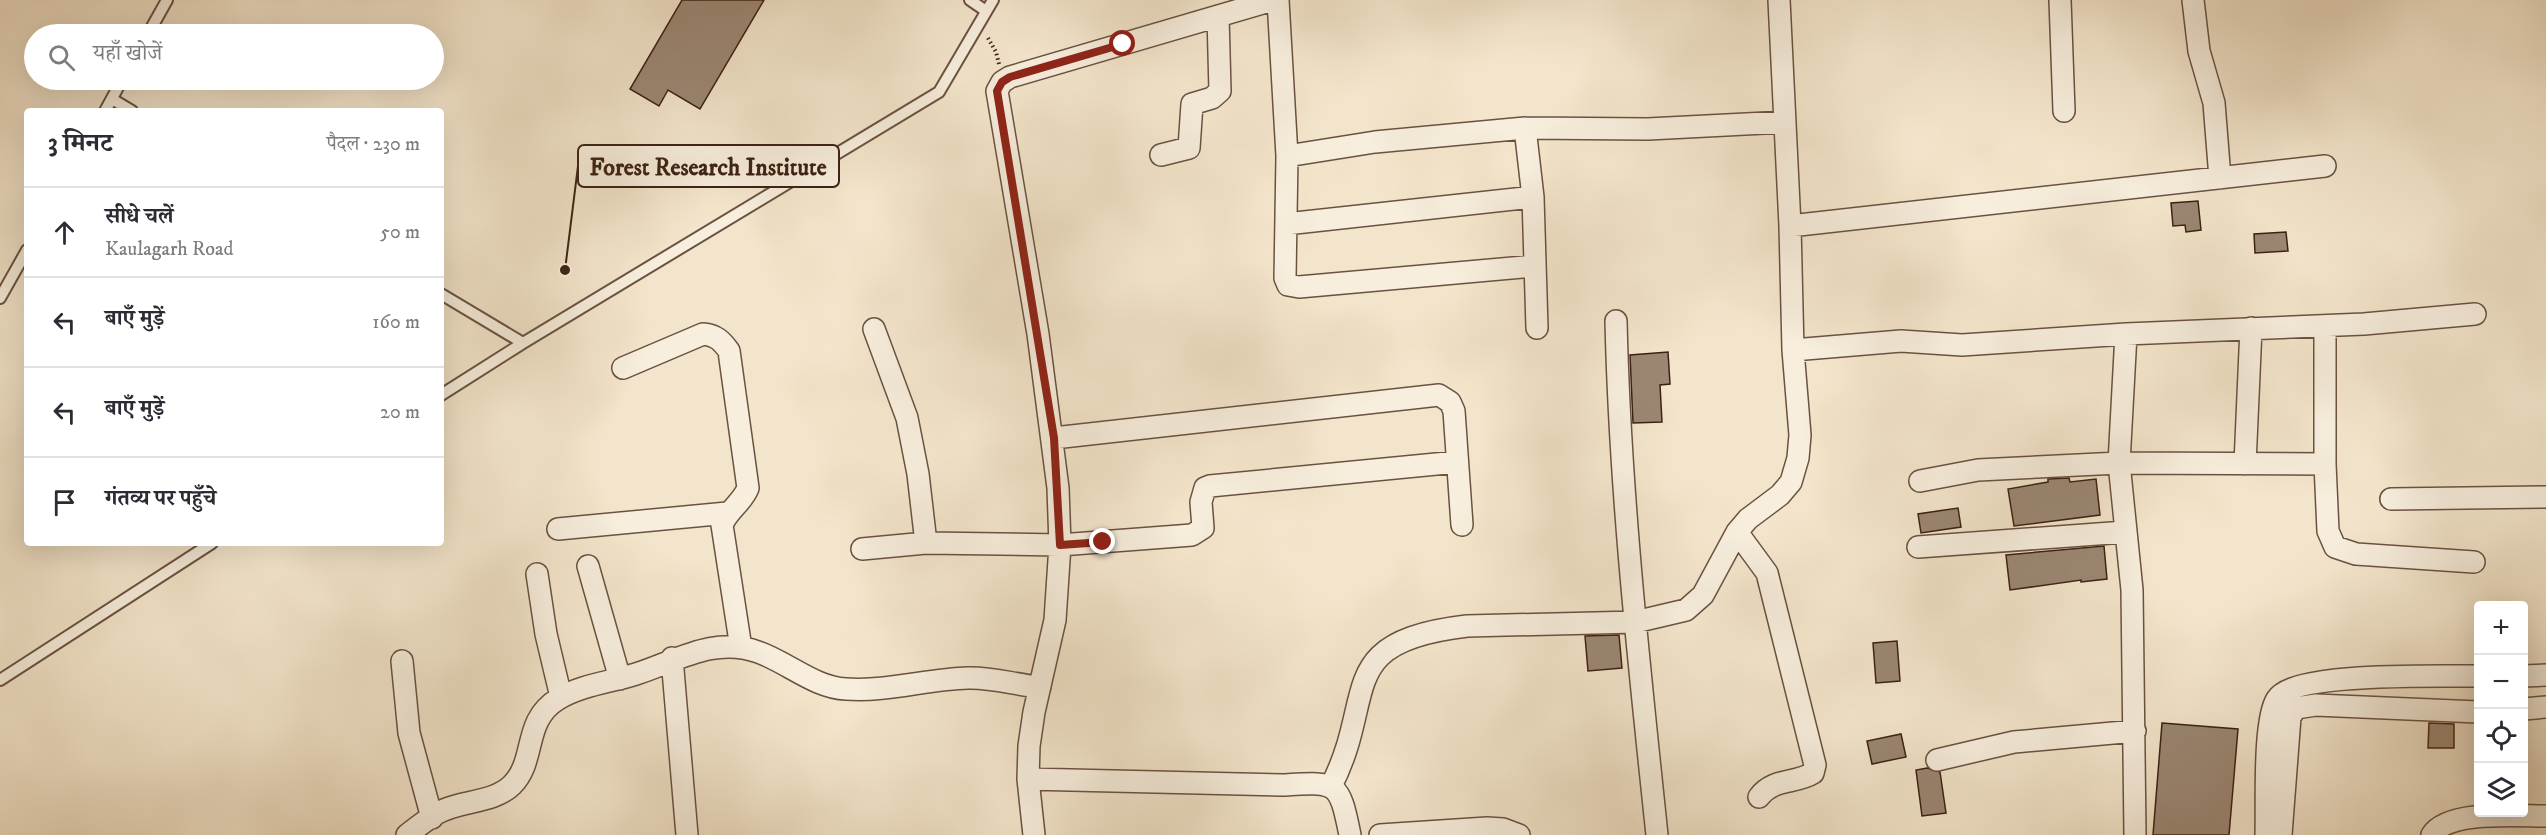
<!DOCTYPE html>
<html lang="hi">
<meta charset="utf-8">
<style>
:root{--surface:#fff;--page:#f2f2f3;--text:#2b2b33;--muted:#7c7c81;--line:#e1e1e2}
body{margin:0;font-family:"IM FELL DW Pica","Noto Serif Devanagari",serif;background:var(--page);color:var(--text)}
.controls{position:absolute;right:18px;bottom:18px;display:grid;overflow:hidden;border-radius:6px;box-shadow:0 6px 24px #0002}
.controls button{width:54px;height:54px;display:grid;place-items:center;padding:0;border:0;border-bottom:2px solid var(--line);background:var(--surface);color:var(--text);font:30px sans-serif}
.stop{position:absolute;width:18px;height:18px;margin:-14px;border:4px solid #8f2418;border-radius:50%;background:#fff}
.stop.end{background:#8f2418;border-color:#fff;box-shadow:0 2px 6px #0008}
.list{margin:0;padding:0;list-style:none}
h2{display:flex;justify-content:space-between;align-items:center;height:78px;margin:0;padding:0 24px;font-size:26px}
h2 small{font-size:20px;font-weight:400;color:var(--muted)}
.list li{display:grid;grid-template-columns:39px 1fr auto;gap:18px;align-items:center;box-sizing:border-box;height:90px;padding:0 24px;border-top:2px solid var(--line)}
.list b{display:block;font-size:22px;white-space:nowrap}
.list p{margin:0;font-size:20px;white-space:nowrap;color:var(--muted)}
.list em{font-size:20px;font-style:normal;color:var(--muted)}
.icon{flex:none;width:33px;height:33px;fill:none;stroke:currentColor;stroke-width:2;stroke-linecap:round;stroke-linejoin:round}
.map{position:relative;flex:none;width:2546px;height:835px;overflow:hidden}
.search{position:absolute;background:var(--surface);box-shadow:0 6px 24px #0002;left:24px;top:24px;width:420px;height:66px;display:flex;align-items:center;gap:15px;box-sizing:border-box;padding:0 21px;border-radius:33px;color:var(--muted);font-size:22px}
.panel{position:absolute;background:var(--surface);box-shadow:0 6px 24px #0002;left:24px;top:108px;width:420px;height:438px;border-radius:6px}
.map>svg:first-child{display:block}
.building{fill:#9b8773;stroke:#3c2113;stroke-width:1.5}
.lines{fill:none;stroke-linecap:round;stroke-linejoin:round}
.service-casing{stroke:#6a5241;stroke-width:14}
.minor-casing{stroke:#6a5241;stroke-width:24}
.path{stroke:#3c2113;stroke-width:4;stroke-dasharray:1.5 3;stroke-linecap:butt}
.service{stroke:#f7eedd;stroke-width:10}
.minor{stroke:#f7eedd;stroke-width:21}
.route{stroke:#8f2418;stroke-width:8}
.leader{fill:none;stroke:#3c2113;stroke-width:2}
.callout-dot{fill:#3c2113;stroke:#f7eedd;stroke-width:2}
.callout{fill:#f7eedd;stroke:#3c2113;stroke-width:2}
.callout-label{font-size:24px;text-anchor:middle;font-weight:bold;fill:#3c2113}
</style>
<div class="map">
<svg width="2546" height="835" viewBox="0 0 2546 835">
<rect width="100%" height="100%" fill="#f3e5cb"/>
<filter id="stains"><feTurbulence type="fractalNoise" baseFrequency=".00333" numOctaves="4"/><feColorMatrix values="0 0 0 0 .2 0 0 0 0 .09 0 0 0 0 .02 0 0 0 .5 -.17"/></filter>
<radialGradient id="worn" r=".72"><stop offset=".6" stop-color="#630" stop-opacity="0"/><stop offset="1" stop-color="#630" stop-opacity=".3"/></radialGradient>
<path class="building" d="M682 0H764L700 109 668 90 659 106 630 89Z
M2198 201 2201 230 2186 232 2185 225 2173 226 2171 203Z
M2286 232 2288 251 2255 253 2254 234Z
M1668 352 1670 384 1660 385 1662 422 1633 423 1630 355Z
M2069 478 2070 482 2096 479 2100 515 2014 526 2008 489 2048 482V479Z
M1958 508 1961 527 1921 533 1918 514Z
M2104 546 2107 579 2081 582V580L2010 590 2006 555Z
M1619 635 1622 668 1588 671 1585 636Z
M1897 641 1900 681 1876 683 1873 643Z
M2162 723 2238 729 2229 835H2153Z
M2429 723 2454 724V748H2428Z
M1901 734 1906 757 1872 764 1867 741Z
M1927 768 1940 772 1946 813 1922 816 1916 770Z"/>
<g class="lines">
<defs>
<path id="service" d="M970 0 986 11
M148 34 167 0
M112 99 132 111
M105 111 122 80
M441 294 523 343
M0 298 27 250
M441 395 523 343 939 92 993 0
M0 680 212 543"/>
<path id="minor" d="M1278 0 1287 156 1285 278 1288 285 1299 287 1534 266
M2060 0 2064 111
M2193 0 2199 51 2214 103 2220 178
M1525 128 1533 197 1537 328
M1161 155 1189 148 1192 104 1212 98 1220 91 1218 16
M1287 156 1375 142 1525 128 1648 129 1784 122
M1286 224 1533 197
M1790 226 2325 166
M1616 321C1620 493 1639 664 1657 835
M2325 326V464L2328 531 2335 547 2356 554 2474 562
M874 329 907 418 918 474 926 543
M2126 334 2119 463 2132 590 2135 835
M1793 350 1901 341 1962 345 2126 334 2364 324 2475 314
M623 368 703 334C716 335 722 341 729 351L748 488C742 503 728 510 722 525L741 648
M1054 438 1439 395 1450 402 1454 411 1462 525
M2245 464 2251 328
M1920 481 1978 470 2119 463 2325 464
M2391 499 2546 497
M558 529 727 513
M1737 532 1767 573 1815 765 1813 773C1795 784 1773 778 1759 797
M1918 547 2125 532
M862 549 926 543 1060 545 1192 535 1203 528 1201 502 1205 488 1210 486 1457 462
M588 566 620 679
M537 574 546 634 561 697
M672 658 687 835
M402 661 409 733 432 818
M2524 676 2546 675
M2524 709 2546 707
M1937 760 2014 742 2135 731
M1028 779 1283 785C1337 782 1339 780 1350 835
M1331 786C1378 695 1331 642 1467 626L1635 622 1686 610 1703 595 1737 532 1748 519 1780 495 1791 482 1798 458 1800 435 1793 350 1790 226 1779 0
M407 835C416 828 426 820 436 814 458 800 493 804 512 785 537 760 522 721 558 699 581 685 611 682 636 674 677 661 714 636 758 652 787 662 815 688 846 689 888 692 927 679 968 678 992 677 1016 685 1040 687
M1034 835 1028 779 1029 746 1034 712 1055 620 1060 545 1058 488 1038 334 997 91 1002 82 1010 77 1273 0
M1380 835 1487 828 1503 829 1519 835
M2266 835C2267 806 2263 720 2277 699 2294 671 2444 677 2478 676
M2281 835 2290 717 2296 708 2316 705 2478 712
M2432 835C2448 810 2517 816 2546 816"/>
</defs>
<use href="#service" class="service-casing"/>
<use href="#minor" class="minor-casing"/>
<path class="path" d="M988 38 996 52 999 64"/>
<use href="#service" class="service"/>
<use href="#minor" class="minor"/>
</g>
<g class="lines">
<path class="route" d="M1103 542 1060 545 1054 438 997 91 1002 82 1010 77 1123 44"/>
</g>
<path class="leader" d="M565 270L578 166"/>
<circle class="callout-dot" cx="565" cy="270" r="6"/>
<rect class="callout" x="578" y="145" width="261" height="42" rx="6"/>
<g class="callout-label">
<text x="708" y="175">Forest Research Institute</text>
</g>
<rect width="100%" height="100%" filter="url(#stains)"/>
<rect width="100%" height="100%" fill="url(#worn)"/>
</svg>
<div class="controls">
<button>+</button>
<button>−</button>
<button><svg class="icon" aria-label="locate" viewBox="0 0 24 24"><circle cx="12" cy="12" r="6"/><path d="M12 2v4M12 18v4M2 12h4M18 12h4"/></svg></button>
<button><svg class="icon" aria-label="layers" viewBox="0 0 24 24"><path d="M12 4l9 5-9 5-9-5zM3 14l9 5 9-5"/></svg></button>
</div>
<div class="stop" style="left:1123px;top:44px"></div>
<div class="stop end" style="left:1103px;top:542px"></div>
<div class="search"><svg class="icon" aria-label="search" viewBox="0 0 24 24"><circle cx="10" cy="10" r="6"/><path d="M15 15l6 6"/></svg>यहाँ खोजें</div>
<section class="panel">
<h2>3 मिनट<small>पैदल · 230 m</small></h2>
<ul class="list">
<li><svg class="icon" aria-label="ahead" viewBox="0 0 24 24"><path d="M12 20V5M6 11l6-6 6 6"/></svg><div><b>सीधे चलें</b><p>Kaulagarh Road</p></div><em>50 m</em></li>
<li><svg class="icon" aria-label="left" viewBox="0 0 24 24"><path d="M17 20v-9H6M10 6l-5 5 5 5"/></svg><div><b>बाएँ मुड़ें</b></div><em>160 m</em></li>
<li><svg class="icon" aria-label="left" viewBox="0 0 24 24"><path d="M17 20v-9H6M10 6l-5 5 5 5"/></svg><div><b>बाएँ मुड़ें</b></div><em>20 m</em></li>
<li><svg class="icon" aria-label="arrive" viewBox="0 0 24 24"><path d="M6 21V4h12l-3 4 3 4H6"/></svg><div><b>गंतव्य पर पहुँचे</b></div></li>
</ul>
</section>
</div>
